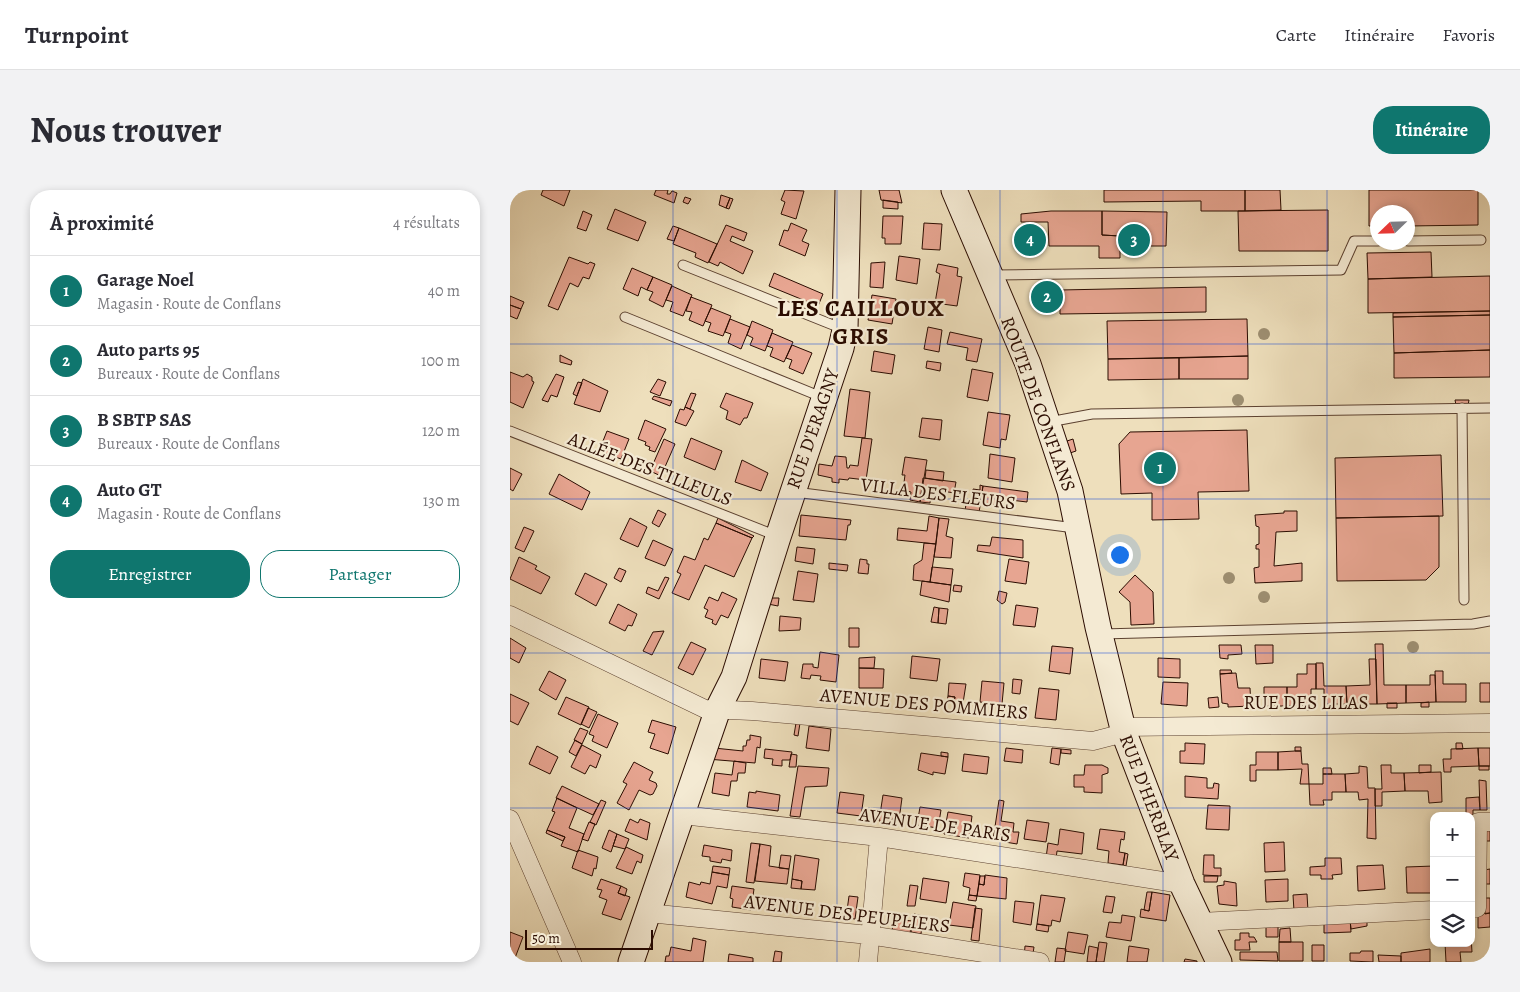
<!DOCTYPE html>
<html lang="fr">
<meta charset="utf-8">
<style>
:root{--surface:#fff;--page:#f2f2f3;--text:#2b2b33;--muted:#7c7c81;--line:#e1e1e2;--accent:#0f766e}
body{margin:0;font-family:Alegreya,serif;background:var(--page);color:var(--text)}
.controls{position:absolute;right:15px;bottom:15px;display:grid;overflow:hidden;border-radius:10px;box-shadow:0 2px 8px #0003}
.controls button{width:45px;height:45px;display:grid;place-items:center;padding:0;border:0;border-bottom:1px solid var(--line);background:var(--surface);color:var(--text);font:25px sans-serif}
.compass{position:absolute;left:860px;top:15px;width:45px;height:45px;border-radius:50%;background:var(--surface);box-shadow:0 2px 8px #0003;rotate:247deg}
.scale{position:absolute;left:15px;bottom:12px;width:128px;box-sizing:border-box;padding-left:5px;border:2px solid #2b0c01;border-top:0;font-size:14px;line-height:18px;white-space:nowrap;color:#2b0c01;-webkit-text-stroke:4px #f4ead3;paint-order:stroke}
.you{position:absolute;left:609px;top:364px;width:18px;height:18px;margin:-12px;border:4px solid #fff;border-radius:50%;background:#1a73e8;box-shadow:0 0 0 8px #1a73e833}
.badge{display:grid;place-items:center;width:32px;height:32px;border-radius:50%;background:var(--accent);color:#fff;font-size:16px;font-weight:700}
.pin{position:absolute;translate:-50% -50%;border:2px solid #fff;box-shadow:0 1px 5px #0006}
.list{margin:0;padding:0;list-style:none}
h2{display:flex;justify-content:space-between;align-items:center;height:65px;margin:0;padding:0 20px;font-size:21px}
h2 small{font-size:16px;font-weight:400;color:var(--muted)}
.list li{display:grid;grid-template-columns:32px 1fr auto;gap:15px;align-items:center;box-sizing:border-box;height:70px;padding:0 20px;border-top:1px solid var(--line)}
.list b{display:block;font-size:19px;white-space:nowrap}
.list p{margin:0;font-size:16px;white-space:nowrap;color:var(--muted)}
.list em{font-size:16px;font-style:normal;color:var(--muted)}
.actions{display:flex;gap:10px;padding:15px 20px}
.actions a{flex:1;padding:11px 0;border:1px solid var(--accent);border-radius:20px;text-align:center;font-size:18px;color:var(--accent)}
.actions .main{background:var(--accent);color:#fff}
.icon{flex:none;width:28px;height:28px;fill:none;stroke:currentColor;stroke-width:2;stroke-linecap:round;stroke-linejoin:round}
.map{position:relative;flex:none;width:980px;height:772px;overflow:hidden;border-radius:20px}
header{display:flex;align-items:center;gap:30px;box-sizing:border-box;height:70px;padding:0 25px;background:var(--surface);border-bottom:1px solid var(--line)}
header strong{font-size:24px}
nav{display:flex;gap:28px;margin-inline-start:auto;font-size:18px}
.intro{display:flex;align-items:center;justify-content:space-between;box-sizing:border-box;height:120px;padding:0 30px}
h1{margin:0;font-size:35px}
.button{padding:12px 22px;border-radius:20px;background:var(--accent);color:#fff;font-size:18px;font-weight:700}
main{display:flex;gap:30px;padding:0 30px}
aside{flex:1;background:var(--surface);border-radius:20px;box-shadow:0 2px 8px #0003}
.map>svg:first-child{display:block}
.building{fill:#e7a591;stroke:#2b0c01}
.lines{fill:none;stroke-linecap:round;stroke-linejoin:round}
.service-casing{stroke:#5c4130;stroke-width:11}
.minor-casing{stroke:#5c4130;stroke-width:19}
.secondary-casing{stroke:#2b0c01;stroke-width:27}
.service{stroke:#f4ead3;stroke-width:9}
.minor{stroke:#f4ead3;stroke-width:18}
.secondary{stroke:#f4ead3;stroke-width:25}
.tree{fill:#9d8e71}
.grid{fill:none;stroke:#1d4ed8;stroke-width:1;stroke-opacity:0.55}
.labels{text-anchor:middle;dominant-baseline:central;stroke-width:4.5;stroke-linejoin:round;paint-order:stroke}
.street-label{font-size:19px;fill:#2b0c01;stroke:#f4ead3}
.district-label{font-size:24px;font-weight:bold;letter-spacing:1px;fill:#2b0c01;stroke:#f4ead3}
</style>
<header>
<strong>Turnpoint</strong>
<nav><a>Carte</a><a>Itinéraire</a><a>Favoris</a></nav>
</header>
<div class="intro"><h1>Nous trouver</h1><a class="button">Itinéraire</a></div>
<main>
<aside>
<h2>À proximité<small>4 résultats</small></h2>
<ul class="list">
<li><span class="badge">1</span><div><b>Garage Noel</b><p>Magasin · Route de Conflans</p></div><em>40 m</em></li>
<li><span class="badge">2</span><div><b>Auto parts 95</b><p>Bureaux · Route de Conflans</p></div><em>100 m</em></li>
<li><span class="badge">3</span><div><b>B SBTP SAS</b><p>Bureaux · Route de Conflans</p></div><em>120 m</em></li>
<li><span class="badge">4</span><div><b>Auto GT</b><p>Magasin · Route de Conflans</p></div><em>130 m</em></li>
</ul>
<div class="actions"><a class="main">Enregistrer</a><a>Partager</a></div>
</aside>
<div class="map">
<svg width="980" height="772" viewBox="0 0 980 772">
<rect width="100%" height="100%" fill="#eedfbc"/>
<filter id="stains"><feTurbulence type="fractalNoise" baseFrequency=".004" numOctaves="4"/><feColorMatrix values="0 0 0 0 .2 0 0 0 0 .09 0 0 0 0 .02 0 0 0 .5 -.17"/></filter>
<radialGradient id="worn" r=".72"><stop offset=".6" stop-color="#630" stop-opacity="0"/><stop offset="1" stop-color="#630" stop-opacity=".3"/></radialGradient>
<path class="building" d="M33 0H60L54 16 31 5Z
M146 0H158L157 4H160L162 1 167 3 164 13 144 5Z
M275 0 294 1 286 29 271 24 275 12 271 10Z
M369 0H389L392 13 371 10Z
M594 0H735V21H691V11L594 12Z
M735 0H770L771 20 735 21Z
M859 0H968V35L898 36V22H868V36H859Z
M211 5 220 8 216 18 209 15Z
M175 7 181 9 178 14 173 12Z
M220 8 223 9 219 19 216 18Z
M373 10 388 12V19L373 18Z
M105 19 136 32 128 51 97 39Z
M818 20V61H729L728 21Z
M73 21 82 25 76 41 67 38Z
M541 21H592V45L610 46V68H589V56H539L538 32H511V24Z
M592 21 657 22 656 56H610V46L592 45Z
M373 26H393L391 54H375V48H372Z
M281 33 297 40 292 51 299 54 295 66 269 55 274 40 278 41Z
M414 33 432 34 430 60 412 59Z
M216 35 237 43 234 51 222 46 220 51 243 61 233 84 210 72 208 76 199 72Z
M163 36 169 38 164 51 157 49Z
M169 38 207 54 198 73 185 67 186 63 163 54Z
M921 62 922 87 858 89 857 63Z
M389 66 410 69 407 94 386 90Z
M59 67 78 74 80 72 85 74 79 89 73 87 68 97 60 93 48 120 38 116Z
M375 72 373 98 360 97 361 73Z
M428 74 448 78 447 86 452 87 447 116 425 113 430 84 426 82Z
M122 78 143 87 137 100 131 97 128 106 113 99Z
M264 83 313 104 308 116 259 96Z
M980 86V121L858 123V89Z
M143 87 162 95 153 117 139 110 143 102 137 100Z
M162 96 182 105 173 126 160 121 163 112 156 110Z
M696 97V122L550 124V100Z
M362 105 386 109 382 134 358 130Z
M0 106 14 112 11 119 0 115Z
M181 107 202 115 193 136 179 130 182 122 176 121Z
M0 115 11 119 7 129 0 126Z
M201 118 221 126 213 146 198 141 201 133 195 131Z
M980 121V125L883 127V123Z
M980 125V160L884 163 883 127Z
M220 129 240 137 231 159 218 153 221 144 215 142Z
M737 129 738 166 598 169 597 131Z
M242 131 263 140 255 161 240 155 243 148 237 145Z
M418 137 432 140 429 162 414 159Z
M440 142 472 149 467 172 456 170 458 158 437 154Z
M262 143 283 152 274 172 260 166 263 158 257 156Z
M282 155 302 163 293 184 279 178 282 170 276 168Z
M980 160V187L884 188V163Z
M364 161 385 165 382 184 361 181Z
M50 165 62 171 61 175 50 172Z
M738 166V189H669V168Z
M669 168V189L598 190V169Z
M417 171 431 173 430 181 416 178Z
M462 179 483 183 478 211 457 207Z
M0 182 13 187 17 184 22 187V191L24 192 13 218 0 212Z
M46 184 54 187 47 207 41 205 38 212 32 210Z
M73 189 98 201 90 222 64 214Z
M148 189 156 192 150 206 140 202Z
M68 192 72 193 67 206 63 204Z
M340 199 360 202 355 248 334 246Z
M181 203 186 204 180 219 175 217Z
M216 203 243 213 237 228H234L230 235 216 229 218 221 210 217Z
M144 206 162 211 160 216 142 209Z
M945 210H959L958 215H946Z
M175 217 184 221 176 236 165 232 170 219 174 220Z
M478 222 500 225 496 250 491 249 490 258 473 255Z
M412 228 432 230 430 250 409 247Z
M135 230 156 239 145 262 139 260 140 257 135 255 136 252 128 249Z
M737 240 739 301 688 302 689 329 642 330V303L611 304 609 254 620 242Z
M97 241 119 249 111 269 89 261Z
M181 248 212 261 205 280 174 267Z
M352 248 362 249 356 290 339 288 338 290 329 289V293L322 292V288L308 285 309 274 322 276 325 266 336 267 337 278H339L340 275 348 276Z
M154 249 165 254 151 286 140 281Z
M563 249 566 261 560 263 557 251Z
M480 264 505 268 502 292 478 288Z
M931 265 933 326 826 328 825 268Z
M395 267 417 270 410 312 400 310 401 302 393 300 395 285H392Z
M232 270 258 283 251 301 225 292Z
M0 278 12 284 3 301 0 299Z
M416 280 434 282 433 291 415 288Z
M49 284 80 302 72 320 39 304Z
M413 288 446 292 444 303 427 300V297L422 296 420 313 410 312Z
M470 295 473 296 469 323 455 321 456 314H461L463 299 470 300Z
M473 296 518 302 517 312 492 309 491 316 470 313Z
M148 320 156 324 149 337 142 333Z
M774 321H787V341L766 342 764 376 792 373V391L745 393 744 378 749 377V359H746V355L749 354V337L746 336 745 325 774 323Z
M291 325 341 330 340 335H338L336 350 289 346Z
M419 326 429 328 426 354 387 350 388 338 417 341Z
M929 326V377L916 390 827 391 826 328Z
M120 328 137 337 128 357 110 349Z
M208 328 244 346 242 348 206 333Z
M429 328 439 329 436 346 443 348 441 368 424 367Z
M206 333 242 348 224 387 195 375 179 410 162 403 171 384 167 382 174 366 185 370 194 348 198 350Z
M14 337 24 341 14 362 5 358Z
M482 347 513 350V368L467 361 468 355 480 356Z
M143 350 163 359 155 376 135 368Z
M414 353 426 354 420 392 403 390 404 375 412 370Z
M287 357 305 359 303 374 285 371Z
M9 367 27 376 25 379 40 387 31 404 0 389Z
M350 369 357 370V374H359L358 384 348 383Z
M499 369 519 372 516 394 495 391Z
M319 373 338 375 337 381 319 379Z
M422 377 443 379 441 395 420 392Z
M109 378 116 381 111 392 104 388Z
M288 381 308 384 304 412 283 410Z
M75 383 97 394 86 416 65 404Z
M625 385 643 402 644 434 621 435 620 412 609 402Z
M155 387 159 388 149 409 136 403 138 397 148 401Z
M412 391 441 395 439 412 410 405Z
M444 395 452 396 451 402 443 401Z
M489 401 497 403 495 412 492 414 487 410Z
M212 402 227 409 218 428 211 425 206 435 202 433 203 430 195 427 198 420 194 418 199 407 208 411Z
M260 408H269L268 416 258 414Z
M108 414 127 424 122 436 118 435 115 441 99 433Z
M506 415 528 418 525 437 503 435Z
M424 417 429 418 428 433 421 432Z
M429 418 438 419 436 434 428 433Z
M270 426 291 428 290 440 269 441Z
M339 438H349V457H339Z
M154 441 142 465 133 461 143 442Z
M0 448 16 458 9 473 0 468Z
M181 452 196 459 183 485 168 478Z
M865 454H873L874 495H896V513L867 514Z
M709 455H731L732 464 718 465V469L710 468Z
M745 455H763V473L746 474Z
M542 456 563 458 560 484 539 481Z
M310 462 329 465 326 492 310 490 311 486 301 485 300 489 291 488 293 474H303V477L308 478Z
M402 466 430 469 427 491 400 488Z
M365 467 364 478H349V468Z
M648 468 670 469V488L648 487Z
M251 469 278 472 275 491 249 488Z
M859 469H866L867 514H837L836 496 860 495Z
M806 473H813L814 496H836L837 514H814V499H806Z
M797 474H806V499H801V515L777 516V497H787V484H797Z
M349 478 374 479 373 498H349Z
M710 480H721L722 483 710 484Z
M39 481 56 490 46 510 29 500Z
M925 481H933V494H956V512H926Z
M726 483 728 498H740L741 516 718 517V514L712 513 710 484Z
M920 485H925L926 512 896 513V495H920Z
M503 489 512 490 510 504 502 503Z
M472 491 494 493 492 514 470 512Z
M653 492 678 493 677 516 651 514Z
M439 493 456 494 453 513 444 512 445 507 438 506Z
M970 493H980V512H970Z
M754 497H777V516H754Z
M529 498 549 500 546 530 525 528Z
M0 504 19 513 8 535 0 531Z
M438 506 445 507 444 512 437 511Z
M56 507 79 517 71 535 48 524Z
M708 507 709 517 699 518 698 508Z
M919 512V517H911V513Z
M877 513H887V518H877Z
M796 515H801V520H796Z
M78 518 87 522 79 538 71 534Z
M88 524 108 533 97 558 82 551 84 546 79 544Z
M142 530 166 537 158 564 140 558 145 544 138 542Z
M286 533H290L288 546 284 545Z
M299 536 321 539 319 561 296 558Z
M70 538 78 541 72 554 64 550Z
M240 545 251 547 250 558 247 557 245 573 197 569 204 558 233 561V556H236L237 550H240Z
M65 550 72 554 66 566 59 562Z
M675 553 695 554 694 574 670 573V561H675Z
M946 553H952L953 559H946Z
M72 555 91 565 86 578 80 575 75 584 61 577Z
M27 556 48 567 40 584 19 574Z
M785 557H791V561H785Z
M496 558 513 560 512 573 494 571Z
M542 558 551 559 549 575 540 573Z
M968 558 969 576 941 577V582H934L933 569H941V559Z
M968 558H980V576H969Z
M255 559 282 562 280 570H272V576L262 575 263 569 254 568Z
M551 559 561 560V564L551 563Z
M785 561H791L792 574H798L799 594H790L792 579 768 580V562Z
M431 562 438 563V567L431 566Z
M746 562H768V580H746V591H740V575H746Z
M411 563 438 567 435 584 423 582V585L408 580Z
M281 564 287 565 286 577H279Z
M454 564 479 567 477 584 452 581Z
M224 571 236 573 235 583H228L227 591H221L219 606 202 603 205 583 222 585Z
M124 572 143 582 139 590 146 593 147 596 143 604 140 605 129 600 119 620 107 613 117 594 113 592Z
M575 575H592L598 578V583L592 585V603L574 602V597H564V585H574Z
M871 575H881V583H894L895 601 872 602V616H865V599H872Z
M909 575H921V582L909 583Z
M288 576 319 578 317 596 295 597 290 627 280 626Z
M849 576 857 577 858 598H865L866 649 857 648 858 609 849 610 848 602H836L835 584 849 583Z
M969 576H979V580H969Z
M813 578H821L822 584H813Z
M931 582 932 612 919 613 918 601H895L894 583Z
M813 584H835L836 602H822V610H813L814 615H800L799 594H813Z
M675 586 697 588V598H703L704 593 709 594 708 609 675 607Z
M969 590 976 591 977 620H970Z
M52 596 89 614 83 625 46 608Z
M246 601 270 605 268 621 237 617 239 602 246 603Z
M330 602 354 605 351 626 327 623Z
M373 605 392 608 389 630 382 629 381 633 369 631Z
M969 607 970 620H963V625L956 626V608Z
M47 608 67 618 59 638 74 644 68 662 51 656 55 647 37 640 45 622 42 621Z
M91 610 96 612 86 635 80 632Z
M489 610 494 611 491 631 504 633 503 642H509L507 654 483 650Z
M698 615 720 616 719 640 696 639Z
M410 617 431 620 428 638 407 635Z
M438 622 462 626 459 648 434 644Z
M120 629 128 633 130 629 140 633 137 650 115 641Z
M517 630 539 633 536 652 514 649Z
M79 632 85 634 78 651 72 649Z
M974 637H980V651H974Z
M550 639 574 643 572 664 547 661 546 669 536 668 538 653 548 655Z
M590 639 615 642 614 650 611 649 609 662 615 663 613 675 598 673 599 661 587 659Z
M37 640 55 647 53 651 36 643Z
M99 640 107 644 101 662 92 658Z
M107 644 119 649 115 659 103 656Z
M774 652 775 681 755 682 754 653Z
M241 653 250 654 244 693 236 692Z
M250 654 261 656 259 676 279 679 277 694 245 691Z
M194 655 222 660 221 671 212 669 211 673 200 671V667L192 666Z
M116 657 133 665 131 673 127 671 122 684 106 678Z
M68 660 88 667 86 679 84 678 82 686 62 678Z
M615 663 618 664 616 676 613 675Z
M271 665 281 666 279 679 269 678Z
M285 665 309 669 305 700 291 699 292 691 282 689Z
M694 665H704V678H711V686L693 685Z
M815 668H831L832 684 822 685 823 689H811V685H800V677L815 676Z
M873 675 875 699 848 701 847 676Z
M203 676 220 678 219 685 202 682Z
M924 676V703H897L896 677Z
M980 679V694H974V680Z
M202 682 219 685 217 698 207 696 202 714 176 707 179 692 190 695 191 692 200 694Z
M455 683 470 685 467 706 459 705 460 698 453 696Z
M475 685 497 688 496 709 467 706 469 694 474 695Z
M470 686H475L474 695 469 694Z
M694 686H708L707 692H694Z
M413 688 439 692 436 713 410 709Z
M91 689 111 696 108 703 120 707 111 730 92 724 97 710 89 707 92 700 87 699Z
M282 689 292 691 291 699 281 698Z
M778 689V711L756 712 755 690Z
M714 691 726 693 727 716 709 714 707 696 714 695Z
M400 695 408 696 405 716H397Z
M111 696 117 699 115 706 108 703Z
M222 696 244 699 241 720 222 717 223 709 220 708Z
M637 702H642L639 721 634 720Z
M642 702 660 705 656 731 630 727 631 719 639 721Z
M797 704 798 721H784L783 705Z
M459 705 467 706 466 711 458 710Z
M531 705 555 708 550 732 542 730 541 736 527 734Z
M339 706 348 707 345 729 336 728Z
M596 706 605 707 602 723 593 722Z
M974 708H980V723L975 724Z
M505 711 524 713 521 735 503 732Z
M443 712 466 716 463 738 439 735Z
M465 718 472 719 469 751 461 750Z
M980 723V737L968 738V724Z
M404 724 413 726 411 744 401 742Z
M612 725 625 727 621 751 596 747 599 732 611 733Z
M857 728V736L841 739 840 729Z
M384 729 402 731 399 749 381 746Z
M840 729 841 742 814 743V731Z
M527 734 539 736 538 742 526 740Z
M768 735V747H756V736Z
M780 738 781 752H769L770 739Z
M0 742 13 747 5 768 0 766Z
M558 742 578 745 574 764 555 761Z
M730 743H739V747H744L747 752H739L740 760H725V750H730Z
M961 747 962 762H950L951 772H936L935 753H961Z
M183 748 196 751 193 772H155L156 766H159L161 757 181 761Z
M589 752 597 753 594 772H586Z
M769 752H793V771H769Z
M802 755H814V771H802Z
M515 756 524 757 522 770 514 769Z
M579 756 588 758 586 772H577Z
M619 756 639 759 637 772H617Z
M547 758 556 759 554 772H545Z
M920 759V772H891V763Z
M265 761 272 762 271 772H263Z
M851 761H863V772L840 771V763H850Z
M730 762H767L768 771 730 770Z
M219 764 243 768V772H218Z
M868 765 891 766V772H869Z
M675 769 687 771V772H674Z"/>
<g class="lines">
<defs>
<path id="service" d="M898 51 971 50
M173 75 333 139
M483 85 831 80 844 51H868
M115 127 314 208
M952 218 954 410
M539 232 582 224 980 218
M0 241 267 346
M285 302 565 338
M592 444 963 434 980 431"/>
<path id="minor" d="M0 425 195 519 242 521 583 551 614 543
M612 537 980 533
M172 625 369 647 672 694
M0 629 62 772
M961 719 967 718 968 632H980
M138 723 359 745 530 772
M690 732 924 720
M358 772 369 647"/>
<path id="secondary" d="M444 0 518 174 560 301 588 437 614 543 672 694 709 772
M121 772 208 519 224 487 268 347 331 158 335 140 338 0"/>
</defs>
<use href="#service" class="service-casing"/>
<use href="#minor" class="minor-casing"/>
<use href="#secondary" class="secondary-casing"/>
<use href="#service" class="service"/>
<use href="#minor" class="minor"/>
<use href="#secondary" class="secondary"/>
</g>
<g class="tree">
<circle cx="754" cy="144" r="6"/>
<circle cx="728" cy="210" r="6"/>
<circle cx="719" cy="388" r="6"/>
<circle cx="754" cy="407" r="6"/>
<circle cx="903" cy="457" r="6"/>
</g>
<path class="grid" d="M163 0V772M327 0V772M490 0V772M653 0V772M817 0V772M0 154H980M0 309H980M0 463H980M0 618H980"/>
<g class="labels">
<g class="street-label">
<text transform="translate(528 214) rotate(70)">ROUTE DE CONFLANS</text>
<text transform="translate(303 239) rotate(-71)">RUE D'ERAGNY</text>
<text transform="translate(140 279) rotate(21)">ALLÉE DES TILLEULS</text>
<text transform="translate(428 304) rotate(7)">VILLA DES FLEURS</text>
<text x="796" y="513">RUE DES LILAS</text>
<text transform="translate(414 514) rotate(5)">AVENUE DES POMMIERS</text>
<text transform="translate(639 608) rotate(69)">RUE D'HERBLAY</text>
<text transform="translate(425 635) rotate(8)">AVENUE DE PARIS</text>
<text transform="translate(337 724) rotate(7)">AVENUE DES PEUPLIERS</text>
</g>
<g class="district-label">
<text x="351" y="118">LES CAILLOUX<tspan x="351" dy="28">GRIS</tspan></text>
</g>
</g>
<rect width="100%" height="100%" filter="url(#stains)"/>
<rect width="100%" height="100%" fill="url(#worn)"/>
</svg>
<div class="controls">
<button>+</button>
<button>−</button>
<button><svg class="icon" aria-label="layers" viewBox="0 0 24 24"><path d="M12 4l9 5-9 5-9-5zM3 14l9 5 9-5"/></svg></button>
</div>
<svg class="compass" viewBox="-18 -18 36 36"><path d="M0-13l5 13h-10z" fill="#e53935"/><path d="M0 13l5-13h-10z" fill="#7c7c81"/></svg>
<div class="scale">50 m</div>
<div class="you"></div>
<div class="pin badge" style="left:650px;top:278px">1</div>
<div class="pin badge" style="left:537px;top:107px">2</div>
<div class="pin badge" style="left:624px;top:50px">3</div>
<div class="pin badge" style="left:520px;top:50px">4</div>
</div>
</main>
